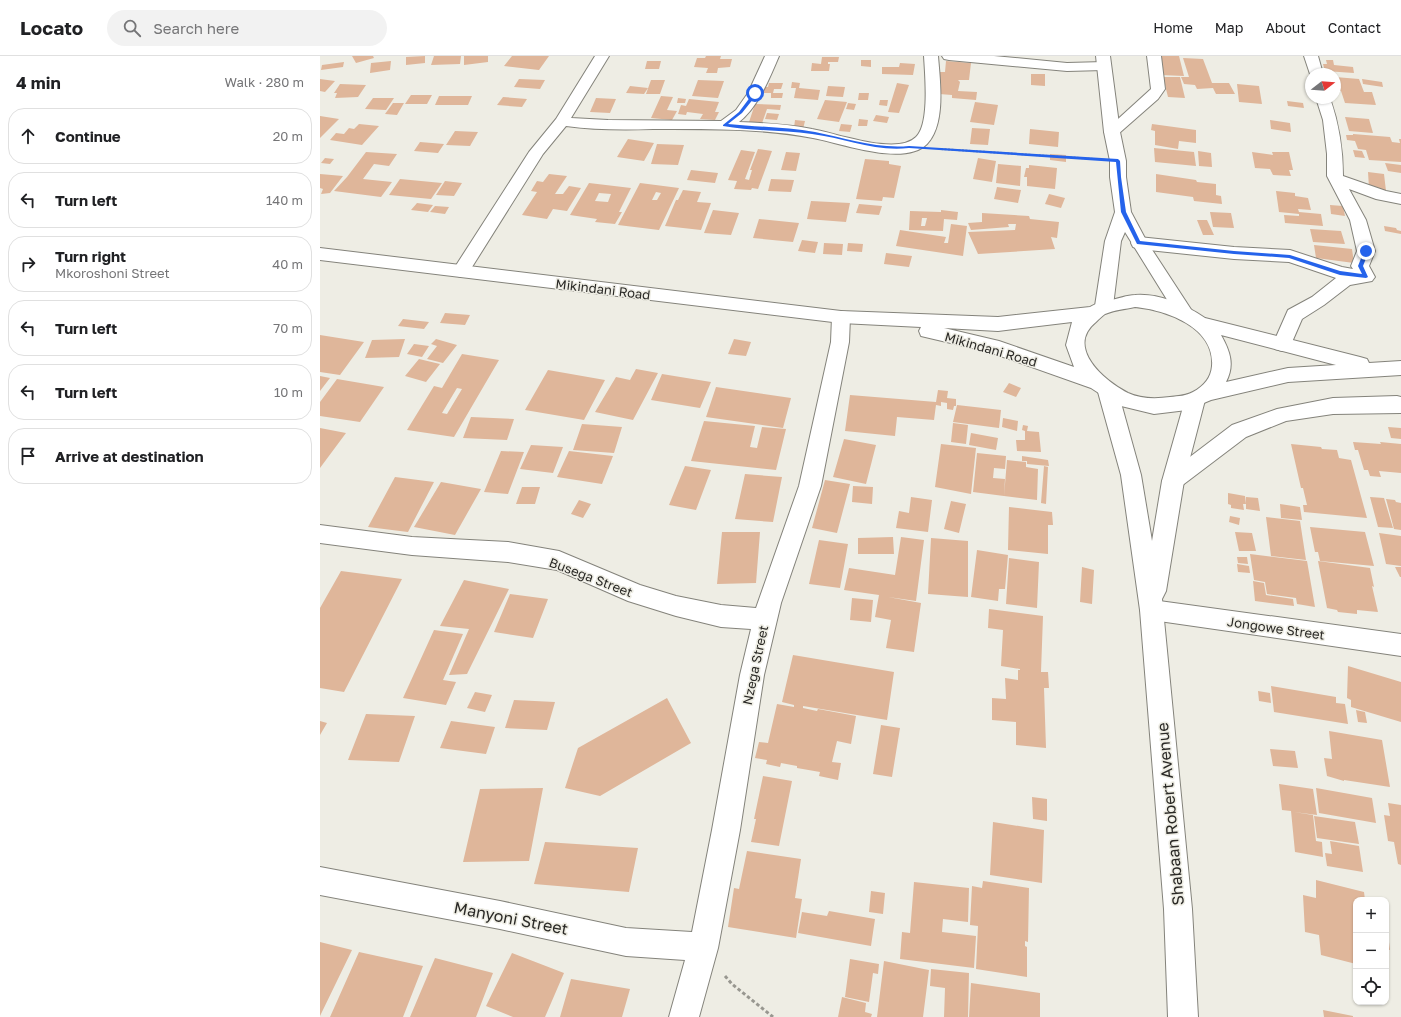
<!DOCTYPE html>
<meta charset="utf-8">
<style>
:root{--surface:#fff;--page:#f2f2f2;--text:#202124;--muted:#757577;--line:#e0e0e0}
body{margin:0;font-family:"Golos Text",sans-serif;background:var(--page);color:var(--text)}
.controls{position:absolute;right:12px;bottom:12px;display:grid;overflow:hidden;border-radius:8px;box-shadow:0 1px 3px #0004}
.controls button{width:36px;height:36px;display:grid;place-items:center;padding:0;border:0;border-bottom:1px solid var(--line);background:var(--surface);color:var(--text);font:20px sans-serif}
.compass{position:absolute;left:985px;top:12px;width:36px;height:36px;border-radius:50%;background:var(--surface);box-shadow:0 1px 3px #0004;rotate:73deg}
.stop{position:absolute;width:12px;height:12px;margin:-9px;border:3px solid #2563eb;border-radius:50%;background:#fff}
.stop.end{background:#2563eb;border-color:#fff;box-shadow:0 1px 4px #0008}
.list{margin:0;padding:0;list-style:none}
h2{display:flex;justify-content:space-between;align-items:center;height:52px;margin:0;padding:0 16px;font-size:17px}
h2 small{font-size:13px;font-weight:400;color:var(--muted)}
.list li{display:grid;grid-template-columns:26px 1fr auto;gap:12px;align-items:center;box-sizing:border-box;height:56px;margin:0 8px 8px;padding:0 8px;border:1px solid var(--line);border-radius:16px}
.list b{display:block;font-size:15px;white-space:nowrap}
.list p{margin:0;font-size:13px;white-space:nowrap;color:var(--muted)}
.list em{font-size:13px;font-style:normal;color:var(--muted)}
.icon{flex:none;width:22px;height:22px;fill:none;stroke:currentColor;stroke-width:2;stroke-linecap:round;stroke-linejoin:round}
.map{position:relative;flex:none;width:1081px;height:961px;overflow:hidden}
header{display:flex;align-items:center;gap:24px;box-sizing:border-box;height:56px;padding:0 20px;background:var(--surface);border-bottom:1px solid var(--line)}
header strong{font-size:19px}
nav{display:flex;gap:22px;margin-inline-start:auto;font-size:14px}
.search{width:280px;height:36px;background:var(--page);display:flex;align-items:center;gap:10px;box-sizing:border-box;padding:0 14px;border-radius:22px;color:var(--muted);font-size:15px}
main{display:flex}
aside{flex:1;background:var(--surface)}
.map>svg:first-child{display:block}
.building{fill:#dfb69a;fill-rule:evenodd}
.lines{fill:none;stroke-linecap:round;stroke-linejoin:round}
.minor-casing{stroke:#84837b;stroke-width:2}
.tertiary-casing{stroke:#84837b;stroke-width:2}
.primary-casing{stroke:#84837b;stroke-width:2}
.trunk-casing{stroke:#84837b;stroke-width:2}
.path-far1{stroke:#989790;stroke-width:2;stroke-dasharray:2 1.5;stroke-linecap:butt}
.path{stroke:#989790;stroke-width:3;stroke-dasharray:3.5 2.5;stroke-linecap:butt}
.minor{fill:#fff;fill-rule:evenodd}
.tertiary{fill:#fff;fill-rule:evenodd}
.primary{fill:#fff;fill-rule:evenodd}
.trunk{fill:#fff;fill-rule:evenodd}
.route{fill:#2563eb}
.labels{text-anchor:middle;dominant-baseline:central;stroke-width:3;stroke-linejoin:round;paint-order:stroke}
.street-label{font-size:13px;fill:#2a2926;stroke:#eeede4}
.near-street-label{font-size:16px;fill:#2a2926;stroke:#eeede4}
</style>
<header>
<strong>Locato</strong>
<div class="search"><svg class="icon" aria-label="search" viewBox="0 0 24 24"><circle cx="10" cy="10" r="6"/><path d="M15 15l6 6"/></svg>Search here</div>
<nav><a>Home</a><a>Map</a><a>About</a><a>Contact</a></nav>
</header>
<main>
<aside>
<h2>4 min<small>Walk · 280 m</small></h2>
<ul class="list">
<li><svg class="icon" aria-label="ahead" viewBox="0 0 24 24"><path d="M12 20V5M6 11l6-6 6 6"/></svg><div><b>Continue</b></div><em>20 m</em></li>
<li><svg class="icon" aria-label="left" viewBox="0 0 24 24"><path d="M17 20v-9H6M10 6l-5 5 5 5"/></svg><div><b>Turn left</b></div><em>140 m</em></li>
<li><svg class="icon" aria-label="right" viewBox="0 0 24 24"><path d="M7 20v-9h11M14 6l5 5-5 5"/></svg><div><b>Turn right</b><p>Mkoroshoni Street</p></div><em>40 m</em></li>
<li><svg class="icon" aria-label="left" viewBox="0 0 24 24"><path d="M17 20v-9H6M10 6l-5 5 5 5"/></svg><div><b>Turn left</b></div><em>70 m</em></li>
<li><svg class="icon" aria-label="left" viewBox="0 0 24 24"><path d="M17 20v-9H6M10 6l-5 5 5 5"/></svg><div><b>Turn left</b></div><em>10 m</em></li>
<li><svg class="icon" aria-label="arrive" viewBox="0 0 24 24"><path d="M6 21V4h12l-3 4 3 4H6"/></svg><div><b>Arrive at destination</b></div></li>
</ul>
</aside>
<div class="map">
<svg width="1081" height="961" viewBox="0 0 1081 961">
<rect width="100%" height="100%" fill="#eeede4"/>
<path class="building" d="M32 0H53L54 2 36 7Z
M105 0V7L86 9V1Z
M114 0H141L140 8 111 9Z
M144 0H168V6L144 9Z
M192 0H229L219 14 184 10Z
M386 0H401L400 3H412L410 11 398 12 397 17H386L388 12 374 11 377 2H385Z
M833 0H859L864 20 841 19Z
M502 1H519L518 6H508V8H510L509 15H491L492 7 501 8Z
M863 2 883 3 892 27H909L915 38H896L893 32 877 33 875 29 864 28 861 21H869Z
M541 4H551V11L541 10Z
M1006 4H1013L1014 9 1033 11 1034 17 1005 15 1003 8H1007Z
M71 5 70 14 50 17 51 7Z
M327 5H341L339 13H325Z
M626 5 651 7 649 24H638L640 26 638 35 657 36 656 44 632 42V39L619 38 621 25H619L618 16H625Z
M24 6 23 11 1 14 2 9Z
M580 7 595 8 593 19 562 18V11H579Z
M711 18H725V30L711 29Z
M843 21H860L865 42 848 41Z
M1015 21 1039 23 1044 36H1052L1056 49 1025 47 1021 35 1015 34Z
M0 23 15 25 5 36 0 35Z
M199 23 225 24 220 33 194 31Z
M1042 23 1062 26 1063 31 1043 28Z
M331 24H345L340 38H326Z
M378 24 404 25 398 42 372 40Z
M472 26 480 27 479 32 500 34 498 44 474 42 476 32H471Z
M449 27H463L461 33H454L453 37H463L462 42H451V37H440L442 31H448Z
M577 27 589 29 579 57 568 56Z
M20 28 46 29 38 41 15 42 17 37H14Z
M917 28 939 30 942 48 919 46Z
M310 30 328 32 324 38 306 37Z
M508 30 525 31 523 41 506 40Z
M539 37H549L548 44H538Z
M91 39H112L107 48H85Z
M119 40H152L148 49H115Z
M341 40 353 41 347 54 357 55 352 64 331 62Z
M183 41 207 43 202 51 177 49Z
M53 42H74L66 54 45 53Z
M276 42 296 43 290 57 270 56Z
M358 42 366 43 365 47H357Z
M369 43 399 46 395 56H399L395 64 380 63 383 58 367 56 366 59 358 58 361 49 366 50Z
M505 44 527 46 519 66 497 63Z
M560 44H568L567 50 559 49Z
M967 45 983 47 984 52 968 50Z
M655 46 678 49 674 69 650 66Z
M73 47H84L77 59 65 58Z
M528 47 536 48 534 54 526 53Z
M435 48 461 49 460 54 447 53 441 70 428 69Z
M447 57 459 58 457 64 445 63Z
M556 59 569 61 567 67 553 65Z
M0 60 19 63 0 82Z
M1025 61 1049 63 1053 77 1029 75Z
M539 63 548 64 547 70H538Z
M475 64 485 65 483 73 474 72Z
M950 64 970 67 971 76 951 73Z
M39 68 59 70 42 89 10 84 16 77 24 78 29 72 34 73Z
M521 68 532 69 530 76 519 75Z
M832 68 876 74V87L859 85 858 93 835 89V75L831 74Z
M652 72 670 73 668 89 650 88Z
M710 73 739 76 738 91 709 88Z
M135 75 158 76 150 90 126 89Z
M1033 78 1070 81 1072 86 1080 87 1079 83H1081V106L1049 104 1046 94 1038 93 1035 85 1027 84 1026 79H1033Z
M308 83 334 87 324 105 297 101Z
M100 86 124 88 118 97 94 95Z
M337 88 364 89 358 109 331 108Z
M834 92 874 96 876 110 835 106Z
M438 93 452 95 438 133 432 132 431 134 414 133 417 125 408 124 421 94 435 96 425 123 429 124 432 114H430Z
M1033 94 1042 95 1045 102 1035 101Z
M878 95 891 97 892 111 879 110Z
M46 96 77 98 69 110 54 108 43 123 72 126 61 141 14 135 27 121Z
M466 96 480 97 476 115 461 114Z
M932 96 953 99 952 96H969L973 114H969L971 120 953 119 950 113 935 112Z
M730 98 746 99V106L730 104Z
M5 102 14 103 10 108 1 107Z
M658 102 676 105 672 126 653 123Z
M545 103 569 105V108L581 110 574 142 563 141 562 145 536 143Z
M1065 107 1081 109V117L1068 115Z
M678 108 701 110 700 130 676 127Z
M709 109 737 112 735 133 707 130V121H704L706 112H709Z
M371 114 398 117 395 127 367 124Z
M1048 116 1064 118 1066 135 1049 132Z
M0 118 23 120 10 137 1 138 3 133 0 132Z
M229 118 247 120 235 138H243L249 130 261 132 247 155 233 153 227 163 202 159 217 136 211 135 217 125 223 126Z
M836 118 876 124 877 126 896 128V139L901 140 902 148 874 145 873 141 836 136Z
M80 123 122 127 111 143 69 139Z
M451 123 474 124 471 136 448 135Z
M125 125 142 127 134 140 116 139Z
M269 127 311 132 299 156H302L295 168 275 166 277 163 250 159ZM279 137 291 138 288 146 275 145Z
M320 127 359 132 339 174 298 169ZM336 136 341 137 337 144H332Z
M677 131 701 134 698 147 674 143Z
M363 134 381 136 377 146 391 147 381 174 345 170 356 144H358Z
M956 135 975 137V140L988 142 991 154 978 153 979 156 1001 158 1003 170 965 167 964 159 979 160V158L959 156Z
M729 138 745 142 741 152 725 148Z
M491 145 530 147 526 166 487 163Z
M97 147 113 149 108 156 91 154Z
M539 148 562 150 559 159 536 157Z
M1010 149 1023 150 1025 160 1011 158Z
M115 150 129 151 125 158 110 156Z
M393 154 419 157 411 179 384 177Z
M621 154 638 156 637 164 624 163 623 175 589 174 590 155 621 156ZM602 162H607L605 170H601Z
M890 156 911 157 914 172 893 171Z
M662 157 709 160 710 163 739 166 737 182 731 181 735 193 658 198 648 176 695 174 696 168H688L689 171 651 174 648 167 662 166Z
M439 163 479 167 473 186 433 182Z
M877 164H887L894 179H883Z
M631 168 647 170 643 200 576 190 580 174 626 181 624 187H628Z
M1064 170 1076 172 1077 174 1081 175V178L1065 175Z
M990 173 1021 175 1025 188 993 186Z
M482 184 498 186 495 197 478 195Z
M504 187 523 188 522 199 503 198Z
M528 187 543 188 542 196 527 195Z
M994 189 1032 193 1034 207 996 202Z
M566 197 592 200 589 211 564 208Z
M125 257 150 259 145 269 120 267Z
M83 263 109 266 104 273 78 270Z
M0 279 44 286 20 319 0 316Z
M85 283 79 301 45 302 52 284Z
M116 283 137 289 123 307 107 303 117 290 111 288Z
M414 283 431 286 426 300 408 298Z
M94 288 109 290 102 301 87 298Z
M142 298 179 304 134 381 87 374 114 330 122 332ZM137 332 142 333 127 358 122 357Z
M99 303 120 308 106 326 85 320Z
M316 313 338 317 313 364 275 356 296 321 310 324Z
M228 314 285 324 264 364 205 354Z
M342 318 391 326 380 352 331 344Z
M0 320 10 322 0 335Z
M17 323 64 331 40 366 0 360V346Z
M689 327 701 332 696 341 683 336Z
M396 331 471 342 463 372 386 361Z
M618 334 628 335 627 342 636 343V350H634L633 354 627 353V347L621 346V350L616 349 614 364 577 361 575 380 525 375 530 339 616 346Z
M637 349 681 354 679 372 633 366Z
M151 361 194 363 187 384 143 382Z
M683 362 698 365 697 375 682 371Z
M384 365 435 370 430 391 437 392 442 371 466 373 456 414 371 405Z
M633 367 648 369 646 388 631 386Z
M262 368 302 371 294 397 253 394Z
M703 369 708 370 707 375 719 376 721 396 697 395 696 384H705V375L702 374Z
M1068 371 1081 372V383L1071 382Z
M0 372 26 377 0 412Z
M651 377 678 382 676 394 649 389Z
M524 383 556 389 546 428 513 421Z
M1033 386 1061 388 1060 386 1081 388V417L1059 415 1061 421 1050 420 1048 414H1044L1038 394H1035Z
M621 388 656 392 651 438 615 431Z
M971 388 1001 391 1002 393 1017 394 1019 402 1031 404 1047 462 984 456 983 449H987L983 432H981Z
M211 389 243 391 233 417 200 413Z
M181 395 204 396 188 438 164 436Z
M249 395 293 400 282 428 237 421Z
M657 397 686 400 685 413 674 412 673 422 685 423 684 440 653 436Z
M702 400 728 404 729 410 707 408V405H702Z
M687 404 706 406V411L718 413 717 444 684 440Z
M365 410 391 414 376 454 349 449Z
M724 410 728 411 726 448 721 447Z
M425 418 462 421 453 466 415 463Z
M75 421 114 426 88 476 48 471Z
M505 424 530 428 517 477 492 472Z
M121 426 161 433 135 479 94 471Z
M533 430 553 431 552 448 532 446Z
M202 431H220L215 448H196Z
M908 437 925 440 926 448H923L924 454 911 452V449L908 448Z
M591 441 612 444 608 476 576 472 579 455 589 457Z
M926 441 938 442 940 455 926 453Z
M1050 441 1064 442 1073 472 1058 471Z
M1066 443 1075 444 1076 446 1081 447V474L1074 473Z
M259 444 271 448 263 462 251 458Z
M631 445 646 448 639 477 624 473Z
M960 448 980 451 982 464 961 462Z
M689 451 732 456 733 469H728V498L688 494Z
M910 460 920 462 919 469 909 466Z
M946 461 980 465 986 504 951 500Z
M990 471 1045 476 1054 510 1000 505 998 496H995Z
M402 476H440L436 527 397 528Z
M915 476 932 477 936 495H919Z
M1059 477 1081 480V510L1066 508Z
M573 481 574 498H538V482Z
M581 481 604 484 596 545 568 541 601 547 594 596 566 592 571 564 555 561 559 539 524 534 529 512 575 519Z
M611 482 648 485V541L608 538Z
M499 484 528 488 520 532 489 528Z
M657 494 688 499 685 533H679L678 545 651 541Z
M930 498 987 505 995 551 977 548 976 542 947 538 945 526 934 524Z
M917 501H927L928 508 918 507Z
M689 502 719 506 717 552 686 548Z
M998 505 1050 512 1054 531 1052 530 1058 556 1037 554V558L1018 556 1017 554 1007 552Z
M917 508 929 510 930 517 918 516Z
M762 511 774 514 772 548 760 546Z
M1075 511H1081V521H1080Z
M21 515 82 523 24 636 0 632V552Z
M144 524 189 533 147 618 129 619 149 573 120 570Z
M933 525 944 527 946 539 973 543 974 550 935 545Z
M190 538 228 543 213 582 174 576Z
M532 542 553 544 551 566 530 564Z
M669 553 723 560 721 616H728L729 632H724L726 692 696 689V666L672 664V642L686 643 685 622 698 624V614H700V613L681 610 683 574 668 572Z
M114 574 143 578 123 624 136 626 126 649 83 642Z
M473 599 574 616 567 664 483 650V652L497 655 498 653 536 660 531 688 517 685 512 706 521 707 518 724 499 720 500 716 477 712V710L461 707 460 711 446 708 447 704 435 702 439 686 448 687 457 648 474 651V649L462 646Z
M1028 610 1081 626V666L1031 651V644L1027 642Z
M951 630 1016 641V647L1025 648 1028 668 954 656Z
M938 635 950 637 951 647 939 645Z
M155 636 172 639 165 656 147 652Z
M347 642 371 687 280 740 245 732 258 692Z
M194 644 235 646 227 674 185 672Z
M1036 654 1045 656 1047 667 1038 666Z
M46 658 95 660 79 706 28 704Z
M0 665 7 667 0 679Z
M131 665 175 671 166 698 120 692Z
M561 669 580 672 572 721 553 718Z
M1009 675 1062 684 1070 731 1024 724V725L1007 720 1004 702 1012 703Z
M950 693 975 695 978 712 953 710Z
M443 720 472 725 459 790 431 786 436 763H434Z
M959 728 993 733 997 759 974 756 993 759 996 785 1002 786 1003 801 975 796 971 755 962 754Z
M223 732 209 805 143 806 160 733Z
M996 732 1052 742 1056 767 999 757Z
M712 741 727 743V765L713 763Z
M1068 747 1081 749V809L1078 808 1074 786 1068 785 1064 759 1070 760Z
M994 760 1035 766 1039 788 997 782Z
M673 766 724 774 722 827 670 819Z
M1010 785 1039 790 1043 816 1007 810 1005 797 1012 798Z
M225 786 318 792 309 836 214 828Z
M427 795 481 803 475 842 482 843 476 882 408 871 414 832 419 833Z
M996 824 1044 836 1045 844H1036V908L1001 899 999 879 985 876 983 839 996 842Z
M663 825 709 832 708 886 705 885V890L707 891V921L656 913 658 870 650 869 652 830 662 832Z
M594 826 649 832 648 866 623 863 622 876 656 880 654 912 580 903 582 876 590 877Z
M551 835 565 837 563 858 549 856Z
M509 855 555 863 551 890 478 877 482 856 507 860Z
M1066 870H1067L1070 894 1066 893Z
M0 886 32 894 0 960Z
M39 896 103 910 83 961H10Z
M192 897 244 917 225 961H193L166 950Z
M115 902 173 917 156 961H90Z
M530 903 559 908 558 918 553 917 549 946 525 941Z
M564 905 609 914 603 961H557Z
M611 913 649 917 648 961H624L625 932 610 930Z
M251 923 310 933 302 961H240Z
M651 927 720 937V961H649Z
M522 941 546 947 545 956 552 958 551 961H518Z
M1003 954 1033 960V961H1004Z"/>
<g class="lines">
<defs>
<path id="minor" d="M275 0H289L251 62 288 64 401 65 416 54 428 37 445 0H459C449 23 439 50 419 66 443 67 468 68 492 73 516 77 577 100 596 81 610 68 605 18 604 0H618C620 25 626 68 607 88 584 111 521 87 493 82 441 72 386 73 333 73 304 74 275 74 246 70L223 98 147 219 141 221 135 219 132 215 135 211 209 96 236 63Z
M622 0H674L747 7 784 6 789 7 791 10 789 13 784 14 747 15 629 4 624 3Z
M827 0H841L845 33 838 43 797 79 792 81 787 79 784 76 787 73 831 33Z
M984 0H998L1003 18H991V21Z
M996 42H1010C1019 68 1023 93 1023 120L1066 135 1081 138V148L1056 143 1029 133 1046 164 1055 195 1049 210 1055 221 1052 225 1030 229 1004 249 982 263 969 293 962 295 955 293 953 288 968 254 992 241 1016 222 969 206 914 203 819 193 813 191 811 187 813 183 819 181 914 191 970 194 1022 211 1033 213 1031 210 1037 195 1030 164 1007 120V98L1003 64Z
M521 255 527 256 530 261 529 286 501 430 461 547 444 619 420 774 398 892 379 961H349L365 904 306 900 180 873 0 839V811L180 845 306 872 372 876 392 774 420 619 431 573 401 571 356 560 308 545 237 514 188 506 92 499 0 487V469L92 481 188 486 239 495 320 529 356 540 401 549 436 552 479 430 511 286 512 261 515 256Z
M1077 340 1081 341V357L1013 358 966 365 926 381 860 431 853 434 846 431 842 425 846 419 912 369 957 353 1013 342Z
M832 544 1081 578V600L832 564 824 561 820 554 824 547Z"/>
<path id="tertiary" d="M776 0H790L800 76 806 105V121L811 156 827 186 874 258 871 263 865 264 859 263 805 176 801 185 793 250 790 254 784 256 778 254 775 250 785 185 795 156 790 121V105L784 76Z"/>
<path id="primary" d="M788 329 795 331 798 336 821 419 832 485 842 425 865 344 868 339 875 337 882 339 885 344 864 425 846 535 842 543 872 853 878 961H848L844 853 820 554 801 419 778 336 781 331Z"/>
<path id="trunk" d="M0 192 521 255 678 261 770 251C776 247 784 246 791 244 798 243 807 239 815 239 839 237 866 249 885 262L1040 301 1047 303 1049 307 1081 305V319L968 326 891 344 867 354 834 358 797 349 771 332 669 296 601 280 599 275 601 271 521 267 0 204ZM815 251C846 254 895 271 892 310 891 322 884 330 873 336 866 340 859 340 850 341 836 343 821 343 808 337 784 325 745 291 776 266 779 263 782 260 785 258 794 254 806 253 815 251ZM752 266 746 289 754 311 679 285 624 272 678 275ZM901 279 1016 309 968 312 906 326C915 309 910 295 901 279Z"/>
</defs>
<use href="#minor" class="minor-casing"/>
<use href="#tertiary" class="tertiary-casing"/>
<use href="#primary" class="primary-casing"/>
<use href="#trunk" class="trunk-casing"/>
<path class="path-far1" d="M621 93 775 103"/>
<path class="path" d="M405 920 412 928 453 961"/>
<use href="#minor" class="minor"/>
<use href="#tertiary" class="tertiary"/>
<use href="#primary" class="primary"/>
<use href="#trunk" class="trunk"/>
</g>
<path class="route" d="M434 36 438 37 422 57 408 68C436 71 468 71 495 76 526 82 556 93 589 90L798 103 800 105 801 121 806 156 820 185 914 195 970 199 1020 215 1042 218 1038 210 1044 195 1046 193 1049 195 1043 210 1048 221 1046 222 1020 219 969 202 914 198 817 188 801 156 796 106 589 92C555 96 525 82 492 78 463 74 432 75 403 70V69L419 56Z"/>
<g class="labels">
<g class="street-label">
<text transform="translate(283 233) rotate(7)">Mikindani Road</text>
<text transform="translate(671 293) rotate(16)">Mikindani Road</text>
<text transform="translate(271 521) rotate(21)">Busega Street</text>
<text transform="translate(956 572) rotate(8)">Jongowe Street</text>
<text transform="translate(435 609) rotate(-78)">Nzega Street</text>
</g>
<g class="near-street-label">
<text transform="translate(850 758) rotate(-95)">Shabaan Robert Avenue</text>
<text transform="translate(191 862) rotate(11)">Manyoni Street</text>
</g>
</g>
</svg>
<div class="controls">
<button>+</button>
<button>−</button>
<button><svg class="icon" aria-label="locate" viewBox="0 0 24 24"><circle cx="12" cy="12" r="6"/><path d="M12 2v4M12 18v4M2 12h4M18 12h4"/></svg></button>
</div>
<svg class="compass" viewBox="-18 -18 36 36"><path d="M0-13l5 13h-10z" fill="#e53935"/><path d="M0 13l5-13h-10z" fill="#757577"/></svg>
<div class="stop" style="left:435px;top:37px"></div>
<div class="stop end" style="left:1046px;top:195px"></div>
</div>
</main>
